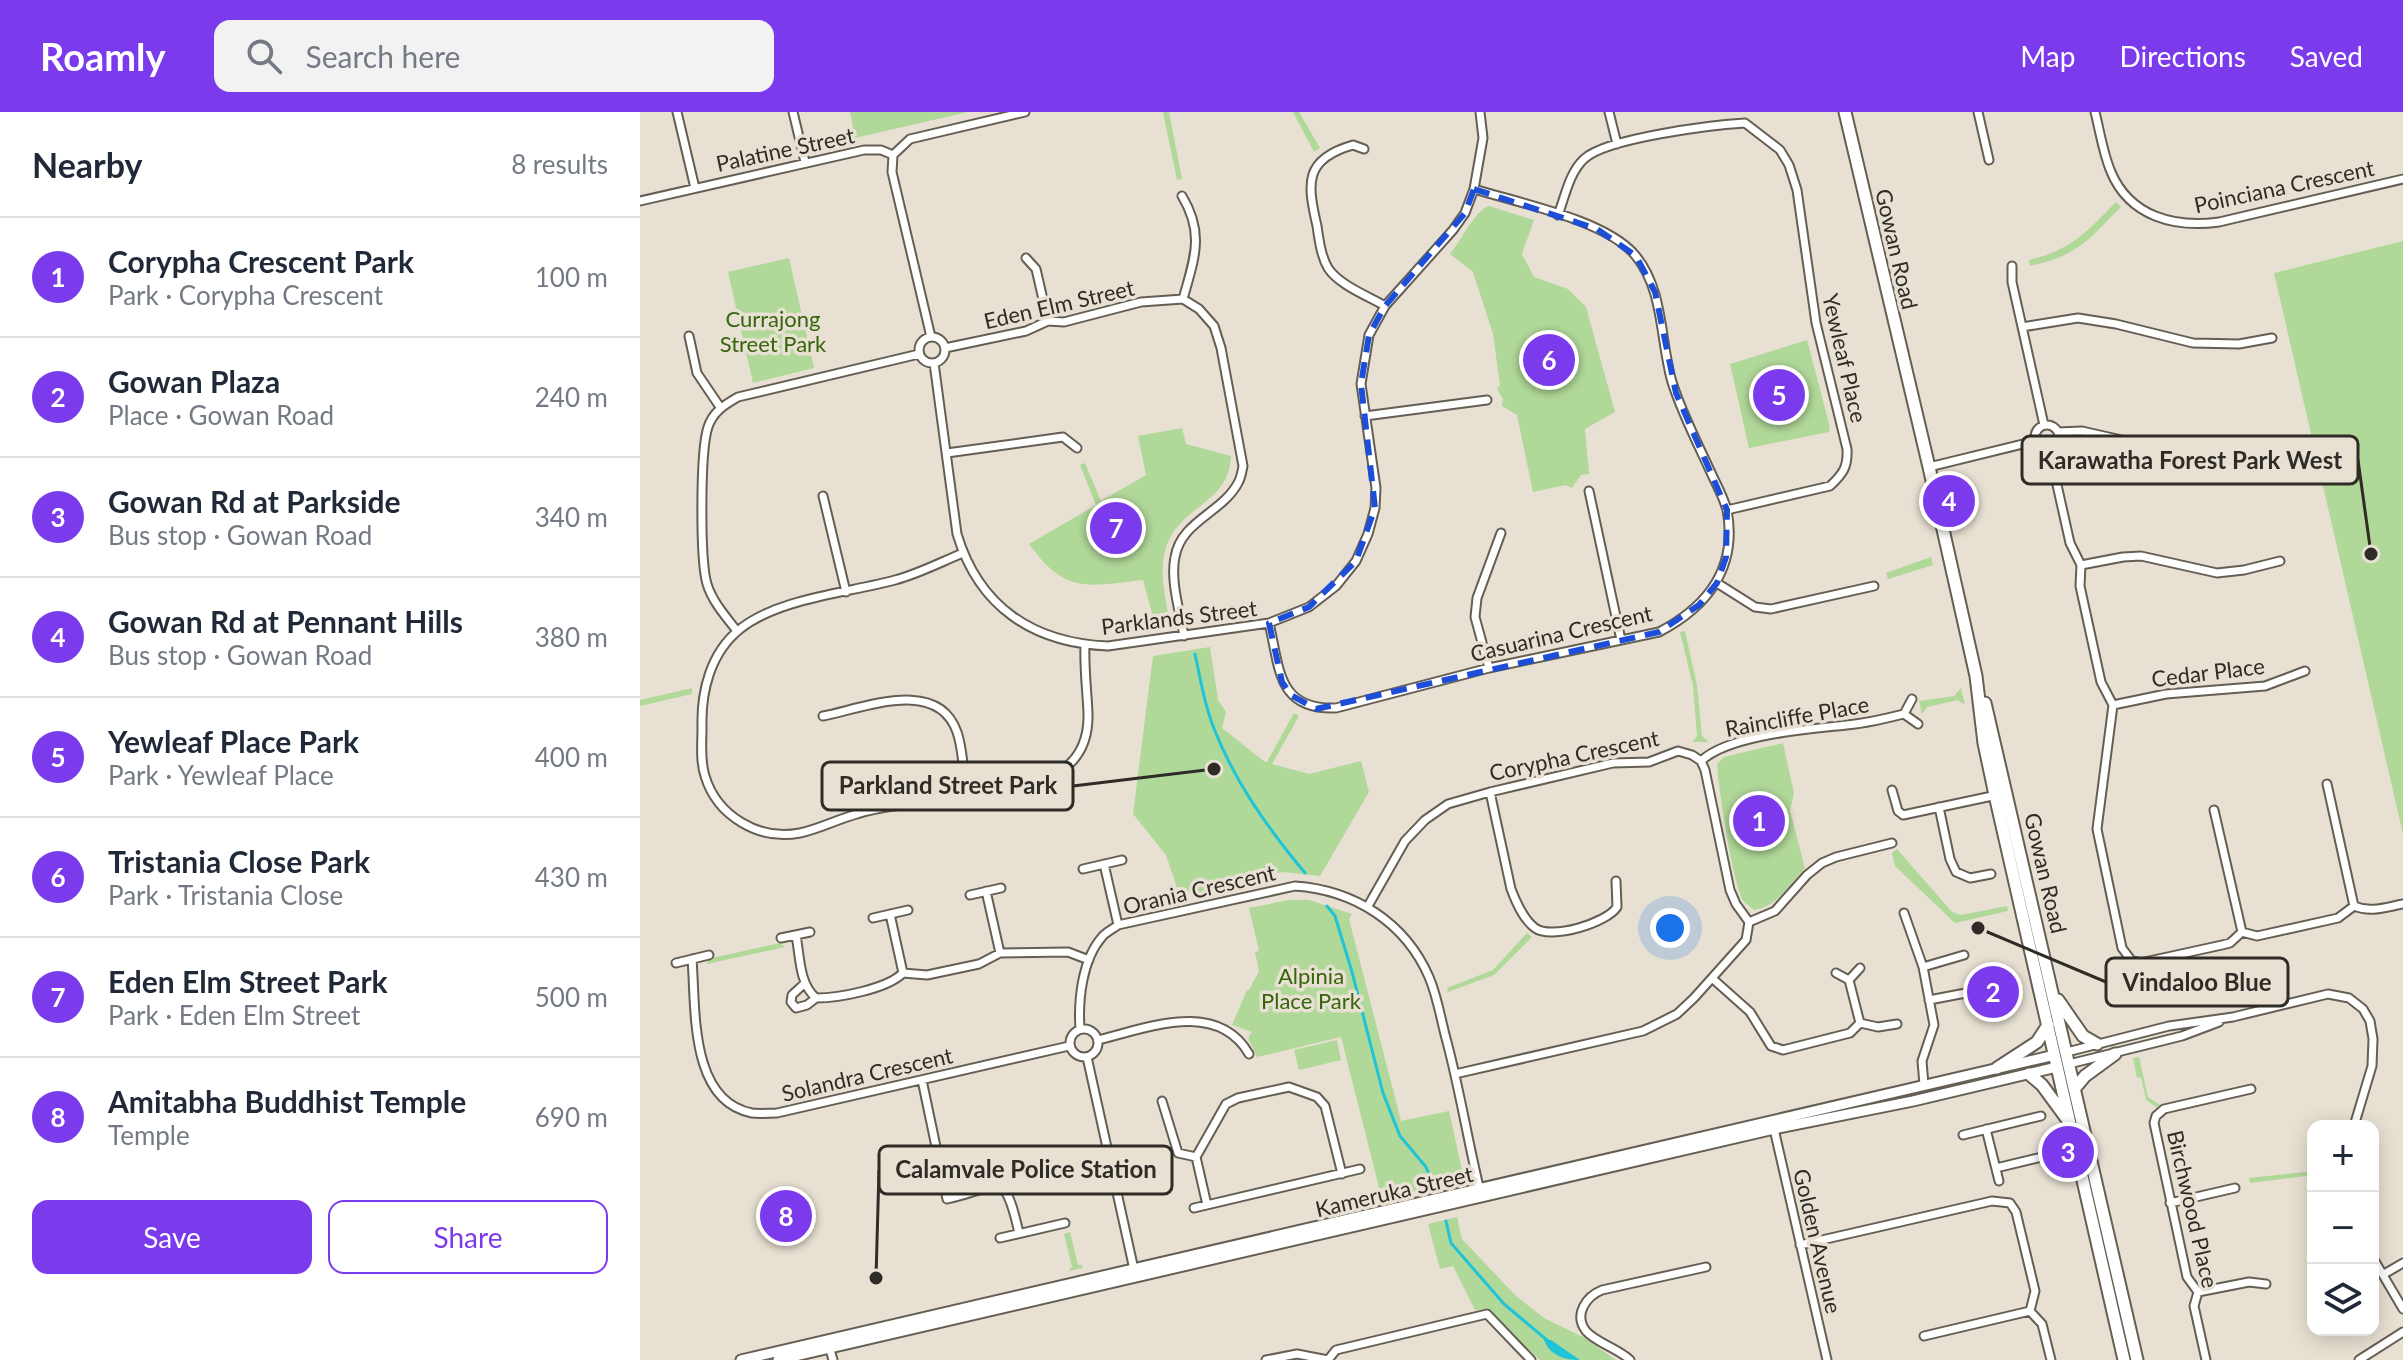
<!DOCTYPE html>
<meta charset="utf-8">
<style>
:root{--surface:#fff;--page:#f2f2f3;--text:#1f2937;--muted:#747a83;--line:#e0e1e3;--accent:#7c3aed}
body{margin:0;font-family:Lato,sans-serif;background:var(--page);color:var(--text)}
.controls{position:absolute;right:24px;bottom:24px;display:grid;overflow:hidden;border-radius:16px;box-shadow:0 4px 20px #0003}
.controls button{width:72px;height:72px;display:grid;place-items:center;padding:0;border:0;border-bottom:2px solid var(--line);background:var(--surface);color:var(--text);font:40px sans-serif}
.you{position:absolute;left:1030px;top:816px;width:28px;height:28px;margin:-20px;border:6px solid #fff;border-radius:50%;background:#1a73e8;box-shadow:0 0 0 12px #1a73e833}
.badge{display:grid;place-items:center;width:52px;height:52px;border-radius:50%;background:var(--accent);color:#fff;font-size:26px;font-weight:700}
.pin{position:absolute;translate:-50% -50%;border:4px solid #fff;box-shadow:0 2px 8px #0006}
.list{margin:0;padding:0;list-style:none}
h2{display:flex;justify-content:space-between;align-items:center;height:104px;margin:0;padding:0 32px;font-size:34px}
h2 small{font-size:26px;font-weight:400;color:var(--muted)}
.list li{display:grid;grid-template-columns:52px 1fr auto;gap:24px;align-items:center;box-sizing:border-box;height:120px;padding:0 32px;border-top:2px solid var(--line)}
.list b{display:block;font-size:30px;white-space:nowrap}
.list p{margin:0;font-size:26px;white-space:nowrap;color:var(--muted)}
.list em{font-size:26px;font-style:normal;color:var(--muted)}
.actions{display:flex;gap:16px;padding:24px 32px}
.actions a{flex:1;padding:18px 0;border:2px solid var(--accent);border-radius:16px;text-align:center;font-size:28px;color:var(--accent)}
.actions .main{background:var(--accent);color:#fff}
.icon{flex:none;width:44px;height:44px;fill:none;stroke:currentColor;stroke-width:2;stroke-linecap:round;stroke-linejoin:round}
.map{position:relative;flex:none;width:1763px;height:1248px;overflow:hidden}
header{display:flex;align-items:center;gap:48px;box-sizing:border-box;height:112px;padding:0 40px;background:var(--accent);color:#fff}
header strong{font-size:38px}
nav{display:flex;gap:44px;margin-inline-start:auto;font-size:28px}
.search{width:560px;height:72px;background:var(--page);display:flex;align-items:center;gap:20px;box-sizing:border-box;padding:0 28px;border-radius:16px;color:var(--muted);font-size:30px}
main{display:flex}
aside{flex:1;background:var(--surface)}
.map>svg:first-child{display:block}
.green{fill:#b0d898}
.water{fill:#20c3d8}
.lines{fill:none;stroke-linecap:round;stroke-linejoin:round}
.stream{stroke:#20c3d8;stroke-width:3}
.minor-casing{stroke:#645e53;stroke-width:11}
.tertiary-casing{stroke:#645e53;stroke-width:13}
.secondary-casing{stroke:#645e53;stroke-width:15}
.minor{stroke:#fff;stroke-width:7}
.tertiary{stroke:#fff;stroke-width:9}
.secondary{stroke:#fff;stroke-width:11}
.marked{fill:none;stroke:#1d4ed8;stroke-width:6;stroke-dasharray:16 10;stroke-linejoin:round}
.labels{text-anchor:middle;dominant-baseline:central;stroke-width:7;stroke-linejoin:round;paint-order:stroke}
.street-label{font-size:22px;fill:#2f2c27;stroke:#e8e1d3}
.park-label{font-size:22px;fill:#37650d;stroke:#e8e1d3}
.leader{fill:none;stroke:#2f2c27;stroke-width:3}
.callout-dot{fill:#2f2c27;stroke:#e8e1d3;stroke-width:3}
.callout{fill:#e8e1d3;stroke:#2f2c27;stroke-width:3}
.callout-label{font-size:24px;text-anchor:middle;font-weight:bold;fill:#2f2c27}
</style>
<header>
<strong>Roamly</strong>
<div class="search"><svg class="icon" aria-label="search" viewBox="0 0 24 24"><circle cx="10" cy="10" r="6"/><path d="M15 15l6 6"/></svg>Search here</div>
<nav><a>Map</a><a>Directions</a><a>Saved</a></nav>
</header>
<main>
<aside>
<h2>Nearby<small>8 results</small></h2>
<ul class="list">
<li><span class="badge">1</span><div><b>Corypha Crescent Park</b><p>Park · Corypha Crescent</p></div><em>100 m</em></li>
<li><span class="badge">2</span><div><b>Gowan Plaza</b><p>Place · Gowan Road</p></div><em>240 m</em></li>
<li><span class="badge">3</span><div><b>Gowan Rd at Parkside</b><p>Bus stop · Gowan Road</p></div><em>340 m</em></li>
<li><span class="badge">4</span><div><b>Gowan Rd at Pennant Hills</b><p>Bus stop · Gowan Road</p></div><em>380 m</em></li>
<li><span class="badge">5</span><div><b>Yewleaf Place Park</b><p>Park · Yewleaf Place</p></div><em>400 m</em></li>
<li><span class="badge">6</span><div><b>Tristania Close Park</b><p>Park · Tristania Close</p></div><em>430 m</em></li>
<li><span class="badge">7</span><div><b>Eden Elm Street Park</b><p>Park · Eden Elm Street</p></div><em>500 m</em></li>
<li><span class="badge">8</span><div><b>Amitabha Buddhist Temple</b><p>Temple</p></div><em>690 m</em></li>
</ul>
<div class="actions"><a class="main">Save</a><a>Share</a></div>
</aside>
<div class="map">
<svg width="1763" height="1248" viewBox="0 0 1763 1248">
<rect width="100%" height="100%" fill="#e8e1d3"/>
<path class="green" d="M210 0H328L215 26Z
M523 0H529L542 67 537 68Z
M653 0H659L680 36 674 40Z
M1476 90 1481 95C1447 129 1439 143 1390 154L1389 148C1433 137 1445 121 1476 90Z
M849 94 894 108 882 142 894 165 928 177 946 195 975 300 945 317 949 362 941 363 932 376 926 373 893 380 877 303 862 294 863 287 857 277 860 273 853 222 833 160 810 142C821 129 835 98 849 94Z
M1763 129V722L1634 161Z
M149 146 174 256 113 271 88 160Z
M1167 228 1190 315 1189 320 1109 336 1090 252Z
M542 316 546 332 591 344C589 394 537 393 525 439 519 461 526 487 529 509L526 513 516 516 503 468C447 474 426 483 389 432L456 393 440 353 445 351 461 389 506 363 498 324Z
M1291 445 1293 453 1248 467 1246 461Z
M1045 519 1057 573 1062 624 1069 630H1052L1057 624 1053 574 1040 520Z
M570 535 578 588 586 600 582 616 625 650H627L654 601 659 604 632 652 669 662 721 649 729 680 680 764 642 760 609 767 606 774 552 784 549 780 539 782 526 743 493 702 513 544Z
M52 576V582L0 594V588Z
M1321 576 1325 593 1318 588 1287 595 1282 602 1279 589 1314 584Z
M1143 631 1154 681 1150 699 1165 756C1151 771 1136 796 1114 798 1111 795 1107 793 1104 790 1093 775 1078 674 1077 652L1084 645Z
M1257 737 1312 800 1321 803 1367 794 1368 799 1315 811 1255 754 1252 741Z
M649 788H669L712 802 709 807 761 1009 809 999 822 1058 823 1065 819 1069 742 1087 701 925 617 945 608 926 612 920 592 913 607 878H609L619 859 615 840 619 839 609 796Z
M887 821 892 825 854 863 808 880 807 876 853 858Z
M140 831 145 835 67 852 68 847Z
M1582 844 1593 890 1588 891 1577 845Z
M697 928 701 948 659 958 654 938Z
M1499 945 1508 985 1520 993 1516 995 1506 988 1501 965 1497 966 1493 946Z
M1673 1059V1063L1610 1071 1609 1066Z
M817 1105 822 1127 876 1184 904 1206 945 1226 976 1248H900L845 1197 835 1198 813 1154 800 1157 788 1112Z
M430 1120 438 1153H442L443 1156 428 1159 432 1155 424 1122Z"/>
<path class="water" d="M904 1228H911L940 1248C925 1248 910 1244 904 1228Z"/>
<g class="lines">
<path class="stream" d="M555 542C560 565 564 591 573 614 594 669 627 715 665 761
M687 794 695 804 712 860 743 981 760 1024 786 1055 793 1072
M806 1109 811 1131 864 1192 908 1229"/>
<defs>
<path id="minor" d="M37 0 55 76
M153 0 165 50
M969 0 977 32
M1338 0 1349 48
M1455 0C1460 20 1463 41 1471 60 1490 105 1535 116 1579 110L1763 67
M724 37 713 33C664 47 667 71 677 114 679 128 681 144 688 156 699 173 728 184 745 194
M542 84C565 122 554 147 543 187
M0 89 224 38H241L253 43
M918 103C925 85 929 61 944 47 966 26 1072 13 1105 11L1140 38 1149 53 1157 78 1176 211 1207 337C1208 355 1203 362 1190 374L1087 398
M386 146 396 157 408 209
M1372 154V170L1404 313
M1382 215 1438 206 1476 212 1553 231 1599 232 1632 226
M49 224 57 261 80 295
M291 225 252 60 253 43 270 27 385 0
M279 238a13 13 0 1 1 26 0a13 13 0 1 1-26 0Z
M305 236 386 219 408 209 424 210 501 190 543 187 559 197 574 214 581 236 603 354C602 359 601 366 598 371 582 401 541 409 535 445 530 469 540 500 544 524
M294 251 317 422C339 495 393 531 468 534L629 511 669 495 696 474 716 449 728 422 735 396 736 376 721 272 729 223 745 194 813 118 825 101 834 77 843 26 840 0
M725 304 847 288
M1395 325a12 12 0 1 1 24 0a12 12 0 1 1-24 0Z
M1418 320 1442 319 1557 345 1611 347
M1409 337 1430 431 1441 453 1440 474 1461 570 1473 593 1457 717 1482 836 1491 848 1500 851 1582 833 1590 831 1602 820 1617 824 1698 806 1714 794C1731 801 1746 795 1763 792
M307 341 423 325 437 336
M1289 355 1395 329
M949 379 981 528
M183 384 206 480
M1441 453 1483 445 1501 444 1577 461 1604 458 1640 449
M1077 471 1115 495 1131 497 1234 474
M629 511C640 557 637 598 696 596L849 556 1019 520C1067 495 1098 456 1087 398 1084 387 1078 375 1073 365 1059 334 1042 302 1032 270 1020 229 1024 177 995 143 966 108 879 91 834 77
M97 519C86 505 72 489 67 472 60 448 60 339 68 315 73 300 84 293 98 285L279 242
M849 556 835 505 837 486 861 421
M1473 593 1526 582 1625 574 1665 559
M1264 602 1278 612
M183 604C224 596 298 565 317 620 323 637 323 658 326 676
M1061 649C1091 621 1175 617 1215 612 1231 610 1248 606 1264 602L1272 587
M1687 672 1714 794
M319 684a9 9 0 1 1 18 0a9 9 0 1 1-18 0Z
M1252 678 1258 699 1263 703 1357 683
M850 680 871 777C876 790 883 807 895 816 911 828 967 811 977 795L976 769
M337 683C388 673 450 669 448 601 447 578 444 556 445 533
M319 686C286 691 250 692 217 702 198 707 179 717 160 721 119 729 77 704 65 664 60 649 62 631 62 615 61 580 70 541 100 517 139 486 207 481 255 468 278 462 301 450 323 441
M1299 695 1310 747 1316 760 1330 766 1351 762
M1574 698 1602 820
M464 752 478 813
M443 757 482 748
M346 779 360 841
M330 783 361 776
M728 794 765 729 785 708 808 692 850 680 973 651 1009 650 1038 639 1052 643 1061 649 1065 658 1090 778 1096 792 1109 810 1106 828 1054 886 1037 902 1003 919 815 962
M1264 801 1283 855 1294 913 1282 949 1284 973
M250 802 263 861
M233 806 268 798
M1109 810 1135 799 1167 763 1182 751 1196 745 1252 731
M156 823C160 844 159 872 176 886 199 886 247 877 263 861L287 863 339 852 360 841 428 840 449 848
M141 826 170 820
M52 847C56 896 49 989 112 1001 120 1002 129 1001 137 1001L429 934
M36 851 69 843
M1283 855 1324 843
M1196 861 1209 868 1220 911
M1073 867 1110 900 1131 934 1143 938 1210 921 1220 911 1238 915 1257 912
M1209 868 1220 856
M165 871 152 883 151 890 156 896 167 893 176 886
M1289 888 1331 880
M430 931a14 14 0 1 1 28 0a14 14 0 1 1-28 0Z
M440 917C438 888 442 848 462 825 466 820 473 817 478 813L655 774C714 778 765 810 789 865 798 886 801 909 807 930 820 979 828 1030 840 1079
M458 928C507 916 577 887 609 942
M1427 940 1529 914 1593 905 1688 882 1709 886 1723 897 1730 909 1733 927 1732 954 1714 1014
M447 945 495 1162
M1429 952 1542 924 1579 910
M282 968 307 1087C361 1075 364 1055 379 1121
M522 989 538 1041 556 1045
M1134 1017 1187 1248
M1346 1017 1359 1069
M1323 1023 1401 1004
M1356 1056 1410 1043
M1530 1091 1595 1076
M567 1093 556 1045 586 992 598 986 649 975 677 985 685 994 702 1062
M554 1096 720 1057
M360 1126 425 1111
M1160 1133 1352 1089 1370 1091 1376 1100 1395 1179 1390 1199 1402 1212 1411 1248
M1733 1146 1763 1197
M1744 1162 1763 1151
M1558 1180 1609 1170 1626 1172
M1284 1224 1390 1199
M189 1234 193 1248
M626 1248 657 1242 688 1248
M688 1248 696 1238 847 1202 891 1248
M990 1248C979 1237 955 1230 946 1219 933 1202 947 1184 962 1178L1066 1155
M1566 1248 1554 1194 1558 1180 1547 1165 1514 1011 1516 1004 1524 997 1611 977
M1719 1248 1763 1220"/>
<path id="tertiary" d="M101 1248 1415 943
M138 1248 1134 1017 1273 989 1417 955"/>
<path id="secondary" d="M1205 0 1289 355 1336 564 1344 631 1355 683 1484 1248
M1345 591 1497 1248
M1418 888 1443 924 1457 932
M1357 956 1397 930 1408 913
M1389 962 1402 973 1427 1007
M1435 976 1445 964 1475 942"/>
</defs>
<use href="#minor" class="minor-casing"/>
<use href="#tertiary" class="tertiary-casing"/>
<use href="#secondary" class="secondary-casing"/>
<use href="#minor" class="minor"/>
<use href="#tertiary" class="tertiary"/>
<use href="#secondary" class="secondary"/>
</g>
<path class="marked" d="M834 77 957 117 996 144 1015 180 1036 281 1087 398 1086 445 1077 471 1059 493 1019 520 676 597 651 583 642 570 629 511 669 495 716 449 735 396 721 272 729 223 745 194 825 101Z"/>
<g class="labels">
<g class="street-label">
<text transform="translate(145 37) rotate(-12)">Palatine Street</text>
<text transform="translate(1644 74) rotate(-12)">Poinciana Crescent</text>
<text transform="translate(1257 137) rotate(77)">Gowan Road</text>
<text transform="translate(419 192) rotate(-13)">Eden Elm Street</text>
<text transform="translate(1205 246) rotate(77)">Yewleaf Place</text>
<text transform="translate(539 505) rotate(-7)">Parklands Street</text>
<text transform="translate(921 521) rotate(-13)">Casuarina Crescent</text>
<text transform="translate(1568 560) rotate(-7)">Cedar Place</text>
<text transform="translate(1157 604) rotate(-10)">Raincliffe Place</text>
<text transform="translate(934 643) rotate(-12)">Corypha Crescent</text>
<text transform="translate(1406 761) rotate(77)">Gowan Road</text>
<text transform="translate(559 777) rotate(-13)">Orania Crescent</text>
<text transform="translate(227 962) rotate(-13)">Solandra Crescent</text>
<text transform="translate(754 1079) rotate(-13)">Kameruka Street</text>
<text transform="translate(1553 1097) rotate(77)">Birchwood Place</text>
<text transform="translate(1178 1129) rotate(77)">Golden Avenue</text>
</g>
<g class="park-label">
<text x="133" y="206">Currajong<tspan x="133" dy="25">Street Park</tspan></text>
<text x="671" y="863">Alpinia<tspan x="671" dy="25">Place Park</tspan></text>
</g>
</g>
<path class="leader" d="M1731 442L1718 348M574 657L433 674M1338 816L1466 870M236 1166L239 1058"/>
<g class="callout-dot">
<circle cx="1731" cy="442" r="8"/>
<circle cx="574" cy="657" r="8"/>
<circle cx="1338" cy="816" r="8"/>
<circle cx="236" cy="1166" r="8"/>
</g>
<g class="callout">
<rect x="1382" y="324" width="336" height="48" rx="8"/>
<rect x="182" y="650" width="251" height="48" rx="8"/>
<rect x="1466" y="846" width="182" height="48" rx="8"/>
<rect x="239" y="1034" width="293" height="48" rx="8"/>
</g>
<g class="callout-label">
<text x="1550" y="357">Karawatha Forest Park West</text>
<text x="308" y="682">Parkland Street Park</text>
<text x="1557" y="879">Vindaloo Blue</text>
<text x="386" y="1066">Calamvale Police Station</text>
</g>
</svg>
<div class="controls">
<button>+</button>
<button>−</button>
<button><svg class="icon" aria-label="layers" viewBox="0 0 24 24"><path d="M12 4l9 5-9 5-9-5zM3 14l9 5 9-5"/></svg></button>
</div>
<div class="you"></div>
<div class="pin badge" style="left:1119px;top:709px">1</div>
<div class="pin badge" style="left:1353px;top:880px">2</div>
<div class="pin badge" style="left:1428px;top:1040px">3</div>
<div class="pin badge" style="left:1309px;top:389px">4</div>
<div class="pin badge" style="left:1139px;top:283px">5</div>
<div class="pin badge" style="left:909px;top:248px">6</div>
<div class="pin badge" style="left:476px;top:416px">7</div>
<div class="pin badge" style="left:146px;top:1104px">8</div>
</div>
</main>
